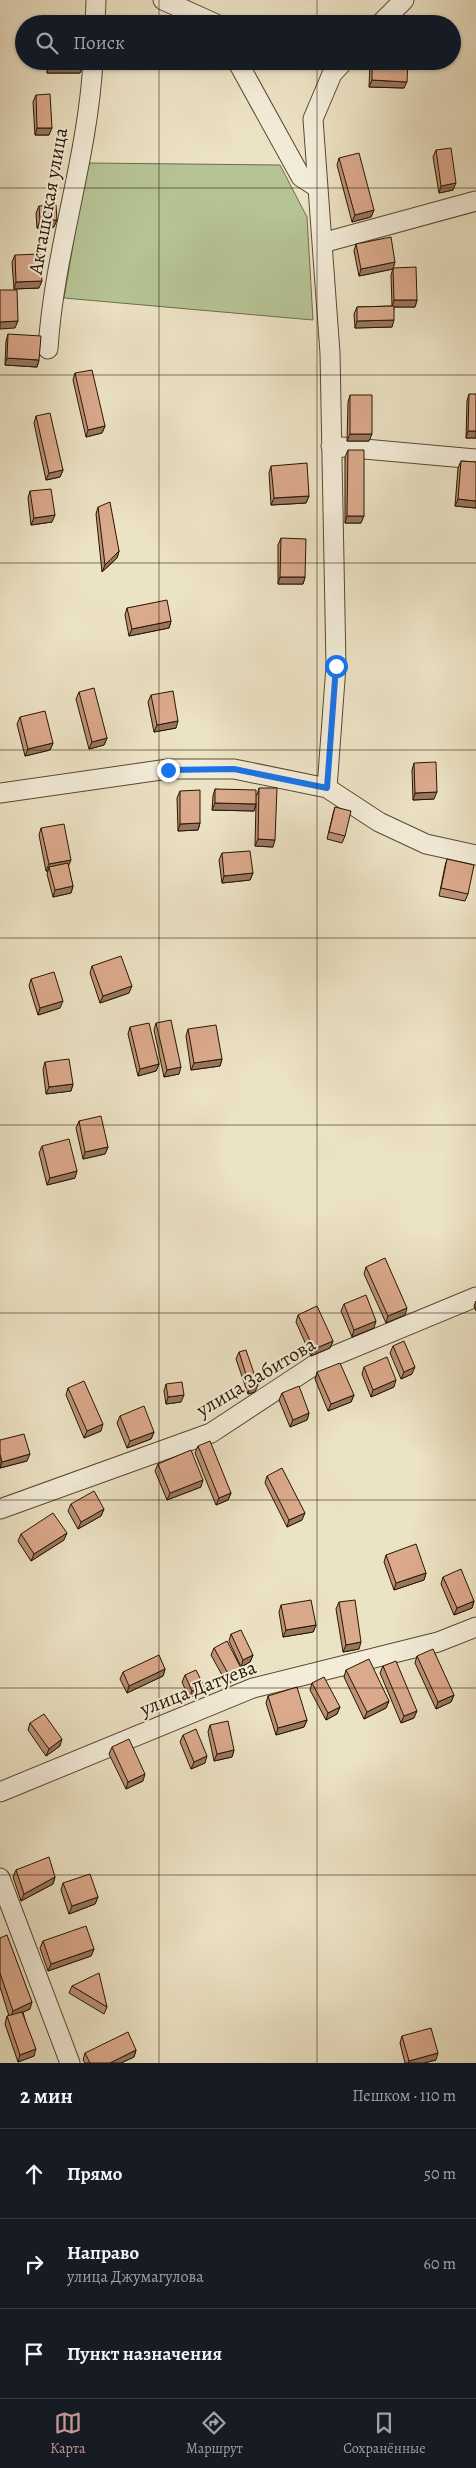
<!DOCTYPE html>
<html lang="ru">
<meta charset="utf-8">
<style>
:root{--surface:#171b24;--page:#242831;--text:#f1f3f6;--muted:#9ea1a6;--line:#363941;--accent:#c59692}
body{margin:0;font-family:Alegreya,serif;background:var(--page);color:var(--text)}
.stop{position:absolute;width:15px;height:15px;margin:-11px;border:4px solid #1a73e8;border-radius:50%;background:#fff}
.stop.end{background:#1a73e8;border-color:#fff;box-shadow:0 1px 5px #0008}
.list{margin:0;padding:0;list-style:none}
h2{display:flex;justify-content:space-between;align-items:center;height:65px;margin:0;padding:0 20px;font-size:21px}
h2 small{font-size:16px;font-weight:400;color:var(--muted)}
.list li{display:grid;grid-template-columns:32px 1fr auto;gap:15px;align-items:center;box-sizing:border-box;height:90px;padding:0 20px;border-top:1px solid var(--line)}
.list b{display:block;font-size:19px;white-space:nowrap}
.list p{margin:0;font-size:16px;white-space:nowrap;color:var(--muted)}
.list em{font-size:16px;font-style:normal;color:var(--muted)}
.icon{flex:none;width:28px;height:28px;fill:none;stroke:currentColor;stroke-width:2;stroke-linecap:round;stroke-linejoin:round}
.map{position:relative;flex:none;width:476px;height:2063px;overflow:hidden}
.search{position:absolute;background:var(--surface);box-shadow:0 1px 4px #0004;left:15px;right:15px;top:15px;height:55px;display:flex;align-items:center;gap:12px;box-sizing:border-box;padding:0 18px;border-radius:28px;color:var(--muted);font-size:19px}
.sheet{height:335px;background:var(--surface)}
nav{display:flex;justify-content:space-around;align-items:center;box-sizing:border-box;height:70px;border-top:1px solid var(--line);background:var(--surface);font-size:14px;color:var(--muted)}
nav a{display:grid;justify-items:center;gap:2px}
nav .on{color:var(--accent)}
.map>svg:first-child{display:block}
.green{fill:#b6c395;stroke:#6e6d4a}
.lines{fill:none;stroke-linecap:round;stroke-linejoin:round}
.minor-casing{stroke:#584a31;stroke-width:21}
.minor{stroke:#f3ecd9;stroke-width:19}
.wall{fill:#bc9178;stroke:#271700}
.shaded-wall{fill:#997662;stroke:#271700}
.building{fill:#dba98c;stroke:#271700}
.route{stroke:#1a73e8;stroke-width:6}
.grid{fill:none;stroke:#271700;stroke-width:1;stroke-opacity:0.55}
.labels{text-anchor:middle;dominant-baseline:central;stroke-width:4;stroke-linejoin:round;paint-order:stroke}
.street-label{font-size:20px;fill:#271700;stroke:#f3ecd9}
</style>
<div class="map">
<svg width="476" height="2063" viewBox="0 0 476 2063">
<rect width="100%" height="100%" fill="#ece2c4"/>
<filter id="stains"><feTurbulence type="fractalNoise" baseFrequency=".004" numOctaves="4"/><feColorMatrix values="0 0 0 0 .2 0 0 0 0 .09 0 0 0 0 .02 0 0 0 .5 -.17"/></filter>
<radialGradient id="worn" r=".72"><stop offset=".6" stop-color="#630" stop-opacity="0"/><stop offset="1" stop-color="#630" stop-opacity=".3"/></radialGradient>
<path class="green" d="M87 163 280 165 307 217 313 320 64 298Z"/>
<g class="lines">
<defs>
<path id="minor" d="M163 0 216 24
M95 24 96 0
M380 24 404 0
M237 61 301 177 318 188
M322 243 476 201
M48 349C54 252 88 158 93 61
M331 446 476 459
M327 788 336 666 330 353 313 119 332 74 344 61
M0 793 168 769H234L327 788 379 822 426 844 476 855
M0 1509 211 1433 319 1362 476 1297
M0 1792 253 1688 438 1642 476 1627
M0 1878 70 2063"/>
</defs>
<use href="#minor" class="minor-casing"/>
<use href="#minor" class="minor"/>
</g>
<path class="wall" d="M47 61H83L80 73H47Z
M370 61H408L404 88 369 87Z
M36 95 49 135H35L33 102Z
M436 150 453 190 439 193 433 157Z
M339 158 374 210 371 217 352 222 337 165Z
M39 206 54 227 37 228 36 213Z
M356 244 393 269 359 276 354 251Z
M15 255 39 288 14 289 12 262Z
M393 268 417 300 415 307H394L392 327 355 328 354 314 357 307 392 306 391 275Z
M8 334 39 360 37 367 5 365 6 341Z
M75 373 105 426 102 433 86 437 73 380Z
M469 394 476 438H466L467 401Z
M350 395 369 441H347L348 402Z
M36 416 63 470 60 477 46 480 34 423Z
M348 450 361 523H345V457Z
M461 461 476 462V508L455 506 458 468Z
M271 466 309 496 306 503 271 505 269 473Z
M30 491 52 522 31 525 28 498Z
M98 507 119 551 117 558 102 572 96 514Z
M281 538 305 577 303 584H278V545Z
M127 608 171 621 169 628 129 636 125 615Z
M79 692 107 738 104 745 89 749 76 699Z
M151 695 176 728 154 732 148 702Z
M20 717 53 743 50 750 25 756 17 724Z
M414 763 434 799 413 800 412 770Z
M259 788 273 847 255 846 256 804 254 811 212 810 213 796 215 789 257 795Z
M180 791 200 823 198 830 178 831 177 798Z
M335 807 345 836 342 843 327 839 333 814Z
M41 828 68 866 73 886 71 893 53 897 47 874 48 871H46L39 835Z
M222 853 253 873 250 880 222 883 219 860Z
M447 859 468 894 465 901 439 896 445 866Z
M92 966 129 993 100 1003 90 973Z
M31 979 60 1008 38 1015 29 986Z
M156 1023 179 1074 164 1077 154 1030Z
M130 1027 159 1064 156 1071 138 1076 128 1034Z
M188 1029 222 1059 220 1066 191 1070 186 1036Z
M45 1062 73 1084 71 1091 46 1094 43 1069Z
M79 1121 108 1147 105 1154 83 1159 76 1128Z
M42 1146 75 1178 47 1185 39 1153Z
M366 1267 405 1315 386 1323 364 1274Z
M476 1301V1311L474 1306Z
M344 1304 374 1328 352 1337 341 1311Z
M298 1315 333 1341 330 1348 311 1356 296 1322Z
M393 1346 412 1374 401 1379 390 1353Z
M239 1352 255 1392 248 1394 236 1359Z
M364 1367 394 1387 371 1397 362 1374Z
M317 1372 354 1395 351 1402 328 1411 315 1379Z
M166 1384 181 1402 166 1404 164 1391Z
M68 1388 101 1431 84 1438 66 1395Z
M282 1393 309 1413 307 1420 290 1427 279 1400Z
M120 1416 154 1432 151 1439 127 1448 117 1423Z
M0 1440 27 1461 0 1468Z
M198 1446 231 1493 228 1500 216 1505 195 1453Z
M158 1464 201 1487 167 1500 155 1471Z
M267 1476 302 1520 287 1527 265 1483Z
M71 1504 104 1509 101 1516 78 1529 68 1511Z
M21 1534 64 1540 31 1561 18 1541Z
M386 1555 426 1573 424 1580 394 1590 384 1562Z
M443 1577 474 1601 472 1608 454 1615 441 1584Z
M339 1602 359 1649 343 1652 336 1609Z
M281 1605 316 1625 313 1632 283 1637 279 1612Z
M231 1634 253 1655 250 1662 241 1667 229 1641Z
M214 1648 240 1677 227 1684 211 1655Z
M417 1656 454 1695 451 1702 436 1709 415 1663Z
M383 1666 414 1718 401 1723 380 1673Z
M165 1669 163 1676 127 1693 120 1679 123 1672Z
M346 1670 389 1701 386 1708 364 1719 344 1677Z
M185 1675 204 1686 201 1693 189 1698 182 1682Z
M312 1683 340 1707 337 1714 326 1720 310 1690Z
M268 1696 307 1720 304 1727 276 1735 266 1703Z
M30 1723 60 1746 46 1756 28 1730Z
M210 1725 234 1750 232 1757 214 1761 208 1732Z
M183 1735 205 1763 191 1769 180 1742Z
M112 1747 143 1781 126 1789 109 1754Z
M16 1870 55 1877 53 1884 21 1901 13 1877Z
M63 1883 98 1897 95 1904 69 1914 61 1890Z
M0 1938 30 2009 23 2012 34 2056 18 2062 5 2024 7 2016H9L0 1987Z
M43 1941 94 1949 91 1956 48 1971 40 1948Z
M72 1986 107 2007 104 2014 69 1993Z
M402 2036 436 2060 424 2063H405L400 2043Z
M136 2050 134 2057 121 2063H85L83 2060 85 2053Z"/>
<path class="shaded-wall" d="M49 66H83L80 73H47Z
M372 80 407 82 404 88 369 87Z
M37 128H52L49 135H35Z
M456 183 453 190 439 193 441 186Z
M374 210 371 217 352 222 355 215Z
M57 220 54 227 37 228 40 221Z
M395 262 393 269 359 276 361 269Z
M42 281 39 288 14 289 16 282Z
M394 300H417L415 307H392Z
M394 320 392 327 355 328 357 321Z
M18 321 15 328 0 329V322Z
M7 358 39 360 37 367 5 365Z
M105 426 102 433 86 437 88 430Z
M468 431H476V438H466Z
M350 434H372L369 441H347Z
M63 470 60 477 46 480 49 473Z
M309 496 306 503 271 505 274 498Z
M458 499 476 501V508L455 506Z
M55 515 52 522 31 525 34 518Z
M347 516H364L361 523H345Z
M119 551 117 558 102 572 105 565Z
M280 577H305L303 584H278Z
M171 621 169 628 129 636 132 629Z
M178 721 176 728 154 732 157 725Z
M107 738 104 745 89 749 92 742Z
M53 743 50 750 25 756 28 749Z
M437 792 434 799 413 800 415 793Z
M215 803 256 804 254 811 212 810Z
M200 823 198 830 178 831 180 824Z
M258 839 275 840 273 847 255 846Z
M71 860 68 867H49L48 871H46L49 864Z
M253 873 250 880 222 883 224 876Z
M73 886 71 893 53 897 55 890Z
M132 986 129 993 100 1003 103 996Z
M63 1001 60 1008 38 1015 40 1008Z
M222 1059 220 1066 191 1070 194 1063Z
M159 1064 156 1071 138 1076 140 1069Z
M181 1067 179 1074 164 1077 167 1070Z
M73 1084 71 1091 46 1094 49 1087Z
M108 1147 105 1154 83 1159 85 1152Z
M77 1171 75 1178 47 1185 50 1178Z
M407 1308 405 1315 386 1323 388 1316Z
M376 1321 374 1328 352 1337 354 1330Z
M333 1341 330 1348 311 1356 314 1349Z
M415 1367 412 1374 401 1379 404 1372Z
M396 1380 394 1387 371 1397 373 1390Z
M258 1385 255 1392 248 1394 250 1387Z
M184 1395 181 1402 166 1404 168 1397Z
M354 1395 351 1402 328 1411 331 1404Z
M309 1413 307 1420 290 1427 293 1420Z
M103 1424 101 1431 84 1438 87 1431Z
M154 1432 151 1439 127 1448 130 1441Z
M30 1454 27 1461 0 1468 2 1462Z
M203 1480 201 1487 167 1500 170 1493Z
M231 1493 228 1500 216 1505 219 1498Z
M104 1509 101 1516 78 1529 81 1522Z
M305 1513 302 1520 287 1527 289 1520Z
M67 1533 64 1540 31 1561 34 1554Z
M426 1573 424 1580 394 1590 396 1583Z
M474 1601 472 1608 454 1615 457 1608Z
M316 1625 313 1632 283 1637 286 1630Z
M361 1642 359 1649 343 1652 346 1645Z
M253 1655 250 1662 241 1667 243 1660Z
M165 1669 163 1676 127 1693 129 1686Z
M242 1670 240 1677 227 1684 230 1677Z
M204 1686 201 1693 189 1698 192 1691Z
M454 1695 451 1702 436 1709 438 1702Z
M389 1701 386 1708 364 1719 367 1712Z
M340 1707 337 1714 326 1720 328 1713Z
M417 1711 414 1718 401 1723 404 1716Z
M307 1720 304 1727 276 1735 278 1728Z
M62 1739 60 1746 46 1756 49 1749Z
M234 1750 232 1757 214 1761 217 1754Z
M207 1756 205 1763 191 1769 194 1762Z
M145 1774 143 1781 126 1789 128 1782Z
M55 1877 53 1884 21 1901 24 1894Z
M98 1897 95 1904 69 1914 72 1906Z
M94 1949 91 1956 48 1971 51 1964Z
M32 2002 30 2009 10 2018 13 2011Z
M36 2049 34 2056 18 2062 20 2055Z
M136 2050 134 2057 121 2063H110Z
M438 2053 436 2060 424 2063H408L409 2061Z"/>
<path class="building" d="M49 61H83V66H49Z
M372 61H408L407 82 372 80Z
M50 94 52 128H37L36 95Z
M451 148 456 183 441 186 436 150Z
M359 153 374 210 355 215 339 158Z
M56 205 57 220 40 221 39 206Z
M391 237 395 262 361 269 356 244Z
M40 254 42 281 16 282 15 255Z
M416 267 417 300H394L393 268Z
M0 290H17L18 321 0 322Z
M394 306V320L357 321V307Z
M8 334 41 336 39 360 7 358Z
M92 370 105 426 88 430 75 373Z
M469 394H476V431H468Z
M350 395H372V434H350Z
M50 413 63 470 49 473 36 416Z
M348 450H364V516H347Z
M461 461 476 462V501L458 499Z
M307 463 309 496 274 498 271 466Z
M51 489 55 515 34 518 30 491Z
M110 502 119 551 105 565 98 507Z
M281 538 306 539 305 577H280Z
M167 600 171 621 132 629 127 608Z
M94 688 107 738 92 742 79 692Z
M173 691 178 721 157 725 151 695Z
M45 711 53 743 28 749 20 717Z
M436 762 437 792 415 793 414 763Z
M259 788H277L275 840 258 839Z
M215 789 256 790V804L215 803Z
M200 790V823L180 824V791Z
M335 807 351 811 345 836 329 832Z
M64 824 71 860 49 864 41 828Z
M250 851 253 873 224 876 222 853Z
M447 859 474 865 468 894 441 888Z
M68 863 73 886 55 890 49 867Z
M121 956 132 986 103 996 92 966Z
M54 972 63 1001 40 1008 31 979Z
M171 1020 181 1067 167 1070 156 1023Z
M149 1023 159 1064 140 1069 130 1027Z
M216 1025 222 1059 194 1063 188 1029Z
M69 1059 73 1084 49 1087 45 1062Z
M101 1116 108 1147 85 1152 79 1121Z
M69 1139 77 1171 50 1178 42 1146Z
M385 1258 407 1308 388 1316 366 1267Z
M366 1295 376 1321 354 1330 344 1304Z
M317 1306 333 1341 314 1349 298 1315Z
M404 1341 415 1367 404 1372 393 1346Z
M246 1350 258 1385 250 1387 239 1352Z
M387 1357 396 1380 373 1390 364 1367Z
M340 1363 354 1395 331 1404 317 1372Z
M84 1381 103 1424 87 1431 68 1388Z
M182 1382 184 1395 168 1397 166 1384Z
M299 1386 309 1413 293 1420 282 1393Z
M144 1406 154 1432 130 1441 120 1416Z
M24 1434 30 1454 2 1462 0 1454V1440Z
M210 1441 231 1493 219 1498 198 1446Z
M191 1450 203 1480 170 1493 158 1464Z
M282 1468 305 1513 289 1520 267 1476Z
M94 1491 104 1509 81 1522 71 1504Z
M53 1513 67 1533 34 1554 21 1534Z
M416 1544 426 1573 396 1583 386 1555Z
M461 1569 474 1601 457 1608 443 1577Z
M311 1600 316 1625 286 1630 281 1605Z
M355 1600 361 1642 346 1645 339 1602Z
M241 1630 253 1655 243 1660 231 1634Z
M227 1641 242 1670 230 1677 214 1648Z
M433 1649 454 1695 438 1702 417 1656Z
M159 1655 165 1669 129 1686 123 1672Z
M369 1659 389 1701 367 1712 346 1670Z
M396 1661 417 1711 404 1716 383 1666Z
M196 1670 204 1686 192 1691 185 1675Z
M324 1677 340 1707 328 1713 312 1683Z
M297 1687 307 1720 278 1728 268 1696Z
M44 1714 62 1739 49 1749 30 1723Z
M228 1721 234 1750 217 1754 210 1725Z
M196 1729 207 1756 194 1762 183 1735Z
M129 1739 145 1774 128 1782 112 1747Z
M49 1857 55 1877 24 1894 16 1870Z
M90 1874 98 1897 72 1906 63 1883Z
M86 1926 94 1949 51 1964 43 1941Z
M7 1935 32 2002 13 2011 0 1973V1938Z
M99 1973 107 2007 72 1986Z
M22 2012 36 2049 20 2055 7 2016Z
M431 2028 438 2053 409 2061 402 2036Z
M128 2032 136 2050 110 2063H90L85 2053Z"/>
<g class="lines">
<path class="route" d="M168 770 234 769 327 788 336 666"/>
</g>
<path class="grid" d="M159 0V24M317 0V24M159 61V2063M317 61V2063M0 188H476M0 375H476M0 563H476M0 750H476M0 938H476M0 1125H476M0 1313H476M0 1500H476M0 1688H476M0 1875H476"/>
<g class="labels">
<g class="street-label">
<text transform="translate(48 201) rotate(-80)">Акташская улица</text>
<text transform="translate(256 1377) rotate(-31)">улица Забитова</text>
<text transform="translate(198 1688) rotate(-21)">улица Датуева</text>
</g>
</g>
<rect width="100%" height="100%" filter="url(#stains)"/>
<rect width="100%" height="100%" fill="url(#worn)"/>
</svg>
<div class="stop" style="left:336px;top:666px"></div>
<div class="stop end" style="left:168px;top:770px"></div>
<div class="search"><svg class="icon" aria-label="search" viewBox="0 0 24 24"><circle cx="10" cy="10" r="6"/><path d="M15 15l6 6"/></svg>Поиск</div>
</div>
<section class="sheet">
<h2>2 мин<small>Пешком · 110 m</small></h2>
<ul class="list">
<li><svg class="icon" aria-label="ahead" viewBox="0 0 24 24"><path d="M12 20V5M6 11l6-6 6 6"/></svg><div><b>Прямо</b></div><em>50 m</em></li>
<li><svg class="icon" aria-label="right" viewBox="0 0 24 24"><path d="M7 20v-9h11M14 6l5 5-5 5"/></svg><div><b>Направо</b><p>улица Джумагулова</p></div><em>60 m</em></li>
<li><svg class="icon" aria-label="arrive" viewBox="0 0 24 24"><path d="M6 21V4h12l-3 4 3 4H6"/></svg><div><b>Пункт назначения</b></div></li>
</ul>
</section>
<nav>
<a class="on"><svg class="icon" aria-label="map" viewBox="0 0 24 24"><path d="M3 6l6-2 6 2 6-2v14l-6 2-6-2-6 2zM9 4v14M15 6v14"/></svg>Карта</a>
<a><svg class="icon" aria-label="directions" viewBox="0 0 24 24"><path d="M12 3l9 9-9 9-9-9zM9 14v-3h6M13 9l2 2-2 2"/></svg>Маршрут</a>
<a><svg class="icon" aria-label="saved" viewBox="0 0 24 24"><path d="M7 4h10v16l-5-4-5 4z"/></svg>Сохранённые</a>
</nav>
